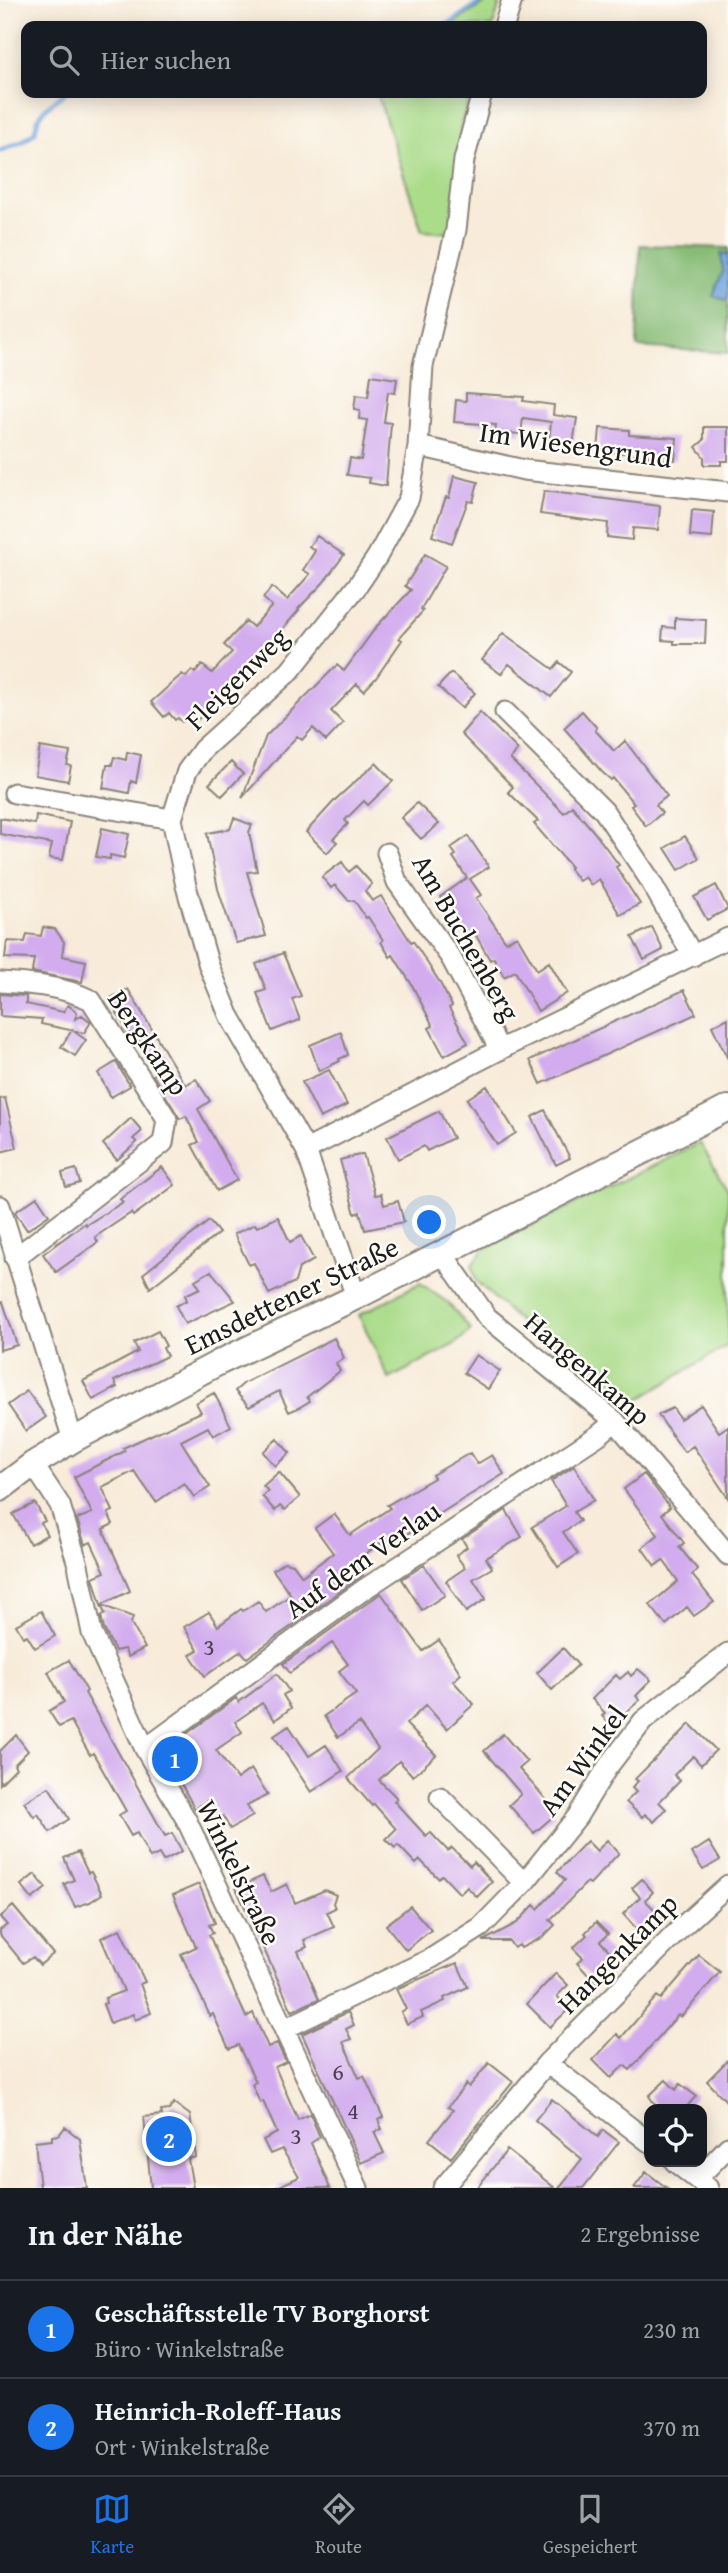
<!DOCTYPE html>
<html lang="de">
<meta charset="utf-8">
<style>
:root{--surface:#171b24;--page:#242831;--text:#f1f3f6;--muted:#9ea1a6;--line:#363941;--accent:#1a73e8}
body{margin:0;font-family:"Gentium Book Plus",serif;background:var(--page);color:var(--text)}
.controls{position:absolute;right:21px;bottom:21px;display:grid;overflow:hidden;border-radius:14px;box-shadow:0 4px 18px #0003}
.controls button{width:63px;height:63px;display:grid;place-items:center;padding:0;border:0;border-bottom:2px solid var(--line);background:var(--surface);color:var(--text);font:35px sans-serif}
.you{position:absolute;left:430px;top:1223px;width:24px;height:24px;margin:-18px;border:5px solid #fff;border-radius:50%;background:#1a73e8;box-shadow:0 0 0 10px #1a73e833}
.badge{display:grid;place-items:center;width:46px;height:46px;border-radius:50%;background:var(--accent);color:#fff;font-size:23px;font-weight:700}
.pin{position:absolute;translate:-50% -50%;border:4px solid #fff;box-shadow:0 2px 7px #0006}
.list{margin:0;padding:0;list-style:none}
h2{display:flex;justify-content:space-between;align-items:center;height:91px;margin:0;padding:0 28px;font-size:30px}
h2 small{font-size:23px;font-weight:400;color:var(--muted)}
.list li{display:grid;grid-template-columns:46px 1fr auto;gap:21px;align-items:center;box-sizing:border-box;height:98px;padding:0 28px;border-top:2px solid var(--line)}
.list b{display:block;font-size:26px;white-space:nowrap}
.list p{margin:0;font-size:23px;white-space:nowrap;color:var(--muted)}
.list em{font-size:23px;font-style:normal;color:var(--muted)}
.icon{flex:none;width:38px;height:38px;fill:none;stroke:currentColor;stroke-width:2;stroke-linecap:round;stroke-linejoin:round}
.map{position:relative;flex:none;width:728px;height:2188px;overflow:hidden}
.search{position:absolute;background:var(--surface);box-shadow:0 4px 18px #0003;left:21px;right:21px;top:21px;height:77px;display:flex;align-items:center;gap:18px;box-sizing:border-box;padding:0 24px;border-radius:14px;color:var(--muted);font-size:26px}
.sheet{height:287px;background:var(--surface)}
nav{display:flex;justify-content:space-around;align-items:center;box-sizing:border-box;height:98px;border-top:2px solid var(--line);background:var(--surface);font-size:19px;color:var(--muted)}
nav a{display:grid;justify-items:center;gap:4px}
nav .on{color:var(--accent)}
.map>svg:first-child{display:block}
.green{fill:#aadc8a;stroke:#637c53;stroke-width:2}
.forest{fill:#87bc76;stroke:#526c49;stroke-width:2}
.water{fill:#71a6de;stroke:#46617d;stroke-width:2}
.lines{fill:none;stroke-linecap:round;stroke-linejoin:round}
.stream{stroke:#71a6de;stroke-width:5}
.building{fill:#d2acee}
.minor-casing{stroke:#8a847a;stroke-width:23}
.major-casing{stroke:#8a847a;stroke-width:28}
.minor{stroke:#fff;stroke-width:19}
.major{stroke:#fff;stroke-width:24}
.labels{text-anchor:middle;dominant-baseline:central;stroke-width:5;stroke-linejoin:round;paint-order:stroke}
.number-label{font-size:24px;fill:#4a4050}
.street-label{font-size:28px;fill:#1c1c1c;stroke:#fdfcf7}
</style>
<div class="map">
<svg width="728" height="2188" viewBox="0 0 728 2188">
<rect width="100%" height="100%" fill="#fdfcf7"/>
<filter id="ink" filterUnits="userSpaceOnUse"><feTurbulence type="fractalNoise" baseFrequency=".0143" numOctaves="2"/><feDisplacementMap in="SourceGraphic" scale="14" xChannelSelector="R" yChannelSelector="G"/><feConvolveMatrix kernelMatrix="1 2 1 2 8 2 1 2 1" color-interpolation-filters="sRGB"/></filter>
<filter id="wash" filterUnits="userSpaceOnUse"><feTurbulence type="fractalNoise" baseFrequency=".00686" numOctaves="4" result="noise"/><feDisplacementMap in="SourceGraphic" scale="28" xChannelSelector="R" yChannelSelector="G"/><feGaussianBlur stdDeviation="1.57" result="paint"/><feColorMatrix in="noise" values="0 0 0 0 0 0 0 0 0 0 0 0 0 0 0 0 0 1.4 0 .05"/><feComposite in="paint" operator="in"/></filter>
<g filter="url(#wash)">
<rect width="100%" height="100%" fill="#f8ebd9"/>
<path class="green" d="M490 0H501L493 26H450Z
M377 93H471L461 123 451 233 422 231Z
M700 1143 728 1190V1345L626 1407 523 1325 476 1281 472 1265 485 1248Z
M420 1283 448 1303 471 1330 455 1344 389 1379 359 1315Z"/>
<path class="forest" d="M640 245 728 248V353L637 347Z"/>
<path class="water" d="M721 253 728 254V300H726L713 296 723 271Z"/>
<g class="lines">
<path class="stream" d="M445 26 484 0
M0 151 23 141 35 132C37 112 50 104 65 93"/>
</g>
<g id="blocks">
<path class="building" d="M371 375 397 379 395 393 388 392 384 422 391 423 386 486 369 483 370 478 347 475 350 458 361 460 367 420 359 419 360 410 354 409 356 395 368 397Z
M466 393 524 397 523 401 554 405 553 415 577 418 573 445 549 442 551 422 523 418 521 434 495 432 496 425 454 422 456 400 466 401Z
M704 427H728V461H721V465H704V457L696 447 704 440Z
M600 428 629 430V435L677 438 675 460 649 459V455L598 451Z
M454 476 478 482 473 502 468 501 452 543 432 536 446 497 449 498Z
M544 491 660 506 658 530 633 528 632 540 607 537 608 523 540 514Z
M692 510 714 512 712 538 690 536Z
M317 536 344 555 323 583 298 609 299 610 223 697 197 720 192 714 182 722 178 718 175 720 169 713 164 717 151 702 182 674 186 677 192 670 195 673 202 665 212 673 232 652 224 645 246 621 253 627 272 606 263 598 272 587 287 600 310 574 303 570 315 551 309 546Z
M425 554 446 566 421 609 423 611 399 638 402 640 376 678 364 691 357 684 331 711 343 723 326 741 313 728 302 740 297 736 242 798 266 736 337 665 344 671 377 626 411 590 405 586Z
M675 618 706 620 705 644H674V641L662 640 663 627 675 628Z
M503 633 553 669 559 662 571 672 551 697 509 664 501 674 482 660Z
M451 673 475 693 462 708 438 687Z
M582 711 597 728 595 730 614 751 625 741 667 796 656 805 662 813 646 826 631 806 634 804 613 778 611 780 602 772 564 728Z
M480 712 518 750 510 759 564 813 572 806 594 832 619 865 616 867 640 904 620 915 599 879 591 885 585 877 579 881 570 869 571 867 534 824 538 821 508 792 513 787 461 734Z
M40 747 70 752 67 765 71 766 68 781 35 775Z
M127 752 141 755 136 783 131 781 129 793 103 788 107 765H112L114 757 126 760Z
M231 762 243 774 222 796 209 784Z
M376 763 393 781 368 805 364 801 345 820 348 824 333 839 337 842 327 853 306 832 336 799Z
M417 803 439 824 421 839 401 818Z
M36 815 70 822 63 860 49 858 52 844 0 834V818L35 824Z
M234 818 252 825 249 832 257 871 247 872 266 936 236 943 218 889 207 833 230 829Z
M102 828 129 834 124 858 110 855V859L96 857Z
M468 836 489 867 470 879 481 895 476 898 506 942 517 936 537 970 549 962 567 993 538 1011 515 971 504 977 494 958 490 960 475 934 468 939 440 897 467 878 453 857 456 855 451 848Z
M685 836 699 858 679 870 665 848Z
M342 862 349 872 356 866 372 884 365 891 372 901 381 896 411 942 413 941 439 981 452 1006 449 1008 468 1043 444 1056 429 1028 433 1026 412 985 393 955 390 957 381 942 383 940 368 917 366 918 354 900 349 901 335 885 331 888 322 877Z
M716 885 728 909 707 920 694 897Z
M43 927 55 929 64 942 62 956 86 961 82 982 32 972 34 959 5 958 7 941 25 942 27 934 41 936Z
M652 927 663 950 644 960 632 937Z
M283 953 301 996 292 999 300 1020 272 1031 257 993 266 990 256 964Z
M128 989 185 1085 196 1079 210 1101 198 1109 237 1180 217 1191 192 1145 199 1142 186 1116 180 1119 153 1075 158 1071 154 1064 140 1041 135 1044 109 999Z
M684 990 696 1014 541 1084 530 1060Z
M0 994 26 996V1004L63 1012 68 1005 77 1012 75 1019 82 1015 91 1022 84 1033 41 1024 42 1019 0 1016Z
M728 1018V1059L712 1026Z
M72 1030 86 1040 75 1056 61 1047Z
M341 1032 348 1055 339 1059 340 1061 319 1071 310 1045Z
M116 1062 130 1086 111 1097 98 1073Z
M329 1070 347 1105 320 1118 302 1082Z
M487 1086 516 1133 497 1145 467 1099Z
M5 1098 17 1148 0 1152V1099Z
M545 1110 570 1158 556 1165 532 1117Z
M439 1111 453 1138 427 1151 424 1146 398 1159 387 1137Z
M131 1118 142 1131 133 1139 137 1142 117 1160 103 1144Z
M363 1154 375 1195 381 1194 384 1205 398 1201 404 1222 365 1230 360 1212 355 1214 340 1160Z
M162 1167 175 1185 133 1216 131 1213 95 1237 98 1242 56 1272 43 1254 85 1223 86 1225 123 1202 120 1199Z
M76 1169 80 1183 66 1187 62 1173Z
M37 1197 49 1215 27 1230 15 1212Z
M278 1217 290 1242 301 1236 314 1260 299 1268 295 1282 269 1294 254 1263 249 1265 234 1234 255 1224 257 1227Z
M209 1221 219 1233 150 1288 143 1274Z
M211 1271 235 1301 185 1324 176 1306 187 1300 185 1295 200 1288 195 1280Z
M3 1302 17 1345 0 1350V1303Z
M158 1331 166 1346 163 1348 167 1356 114 1381 117 1387 93 1400 83 1381 138 1352 134 1343Z
M334 1338 344 1358 336 1363 340 1371 307 1397 310 1401 298 1408 289 1412 279 1391 249 1407 235 1391 244 1383Z
M476 1355 500 1371 488 1389 464 1373Z
M27 1391 46 1417 26 1431 8 1405Z
M214 1393 231 1426 213 1436 208 1427 181 1441 210 1487 194 1497 184 1483 156 1502 134 1471 102 1487 113 1511 108 1513 113 1524 103 1529 130 1591 101 1605 93 1577 105 1572 91 1542 85 1545 77 1519 92 1513 74 1477 125 1451 123 1448 201 1412 196 1403Z
M701 1405 719 1432 728 1426V1498L693 1446 684 1452 658 1415 673 1408 680 1419Z
M277 1439 290 1453 275 1466 263 1452Z
M470 1453 477 1464 492 1455 504 1474 384 1548 381 1543 354 1562 363 1575 247 1658 241 1651 205 1676 190 1655 198 1650 184 1627 209 1612 218 1626 241 1609 243 1611 258 1601 266 1612 291 1595 273 1570 284 1562 293 1564 302 1576 333 1553 315 1528 334 1514 350 1535 390 1508 387 1505 389 1504 434 1478 432 1475Z
M574 1466 594 1500 574 1512 580 1521 563 1532 578 1554 558 1567 532 1527 566 1506 551 1481Z
M279 1472 300 1497 285 1510 280 1506 275 1511 262 1496 268 1491 263 1486Z
M644 1474 670 1507 662 1514 684 1543 679 1547 698 1570 692 1575 714 1602 694 1616 687 1607 666 1625 650 1605 678 1581 663 1560 655 1566 642 1548 658 1535 624 1489Z
M35 1503 45 1521 41 1523 47 1535 30 1544 13 1514Z
M506 1510 522 1537 486 1558 492 1568 473 1579 486 1599 466 1612 446 1581 465 1568 456 1555 467 1547 462 1539Z
M424 1565 445 1595 422 1610 402 1579Z
M381 1593 423 1651 439 1640 461 1674 453 1681 474 1704 447 1729 426 1705 406 1724 436 1755 413 1776 399 1761 379 1780 397 1798 394 1801 426 1836 430 1832 448 1851 452 1848 470 1866 474 1862 492 1882 477 1897 467 1887 460 1894 442 1875 438 1878 420 1860 416 1864 398 1845 395 1848 386 1839 396 1829 374 1804 372 1806 348 1778 378 1749 359 1723 338 1737 324 1716 356 1694 339 1671 348 1664 332 1643 290 1673 283 1664Z
M101 1605 133 1617 131 1623 145 1648 128 1657 124 1649 115 1651 104 1629 101 1616 105 1614Z
M41 1611 55 1636 35 1648 27 1635 23 1637 16 1625Z
M563 1648 578 1665 552 1690 537 1673Z
M69 1660 87 1691 85 1693 165 1836 172 1833 182 1851 163 1861 159 1854 150 1858 137 1833 131 1836 119 1815 126 1811 93 1753 90 1755 71 1721 59 1727 49 1711 64 1702 48 1672Z
M638 1669 651 1680 636 1696 640 1700 611 1726 602 1716 605 1713 592 1699 616 1675 620 1679 628 1672 631 1676Z
M277 1674 289 1691 283 1695 291 1708 275 1720 262 1703 235 1722 242 1732 216 1750 237 1779 251 1769 268 1795 247 1806 253 1816 230 1829 223 1816 219 1818 209 1799 195 1809 163 1751 236 1698 239 1702Z
M690 1724 716 1750 701 1765 693 1756 674 1775 680 1781 659 1802 666 1809 654 1822 645 1814 642 1817 626 1802 636 1792 632 1788 638 1781 635 1779Z
M289 1726 309 1756 326 1745 343 1771 311 1792 274 1736Z
M503 1734 527 1762 519 1769 552 1806 549 1808 555 1815 534 1833 509 1805 521 1794 484 1751Z
M16 1735 28 1751 14 1765 16 1768 0 1784V1751Z
M49 1787 69 1819 50 1832 38 1814 34 1817 24 1802Z
M607 1840 619 1853 590 1884 587 1882 550 1920 555 1925 543 1937 521 1948 519 1945 514 1948 509 1941H483L517 1923 534 1905 538 1909 565 1880 557 1872 587 1841 597 1851Z
M709 1842 720 1860 703 1870 692 1853Z
M78 1852 88 1873 91 1872 102 1894 90 1902 75 1907 64 1884 74 1880 64 1858Z
M35 1874 46 1888 32 1899 21 1885Z
M263 1876 271 1892 287 1884 295 1903 325 1890 336 1895 333 1903 335 1908 327 1912 334 1927 304 1940 307 1947 298 1951 319 1999 292 2011 236 1888Z
M642 1879 653 1892 645 1900 663 1918 644 1937 623 1914 640 1897 632 1888Z
M199 1884 215 1923 209 1925 213 1933 209 1935 246 2017 253 2013 268 2047 277 2043 286 2062 275 2067 298 2120 310 2114 320 2137 311 2143 330 2188H275L299 2177 282 2149 270 2154 263 2140 277 2133 263 2101 260 2103 252 2084 256 2082 238 2045 229 2049 213 2014 210 2016 181 1954 196 1947 173 1895Z
M13 1906 53 1954 40 1965 33 1957 23 1963 0 1935V1930L7 1925 0 1917Z
M410 1906 431 1930 406 1950 386 1925Z
M596 1922 608 1934 600 1941 619 1961 596 1983 577 1963 583 1958 573 1948 587 1935 585 1933Z
M120 1929 145 1982 140 1984 151 2013 135 2020 133 2014 110 2023 103 2004 106 2003 105 1998 124 1991 101 1938Z
M699 1955 720 1972 681 2017 678 2015 630 2070 624 2065 611 2078 593 2060 617 2034 621 2038 657 1996 661 1999Z
M457 1963 468 1987 444 1998 445 2001 421 2012 423 2017 407 2024 401 2012 406 2009 396 1989Z
M556 1973 568 1985 557 1996 569 2009 550 2027 527 2004Z
M348 2012 354 2025 346 2029 351 2039 343 2042 359 2078 364 2076 383 2117 378 2120 382 2129 374 2132 384 2153 361 2163 302 2034Z
M728 2060V2103L707 2081Z
M489 2063 513 2082 451 2158 429 2140 453 2110 448 2107 466 2084 469 2087Z
M666 2080 676 2090 680 2084 696 2096 685 2109H658L649 2096Z
M552 2099 598 2137 603 2130 619 2142 583 2188H559L582 2159 535 2120Z
M174 2103 190 2115 196 2157 188 2159 193 2188H151L144 2117 162 2115 161 2111 169 2110Z
M65 2127 80 2139 87 2188H40L35 2142 52 2140V2136L59 2135Z
M507 2150 555 2188H477Z
M646 2172 667 2188H634Z"/>
</g>
</g>
<g filter="url(#ink)">
<use href="#blocks" fill-opacity="0" stroke="#8a847a" stroke-width="2"/>
<g class="lines">
<defs>
<path id="minor" d="M504 26 512 0
M418 446 524 470 728 492
M505 712 604 811 648 877 693 956
M14 793 172 819
M387 853 397 882 451 958 500 1050
M0 982C31 984 63 986 91 1000L167 1119 163 1143 15 1258
M306 1150 507 1046 728 938
M0 1206 73 1440
M442 1253 487 1317 615 1421 728 1555
M356 1297 306 1150 229 1015 209 966 186 886 172 819 187 771 203 749 290 671 358 585 377 557 409 498 418 446 423 366 456 230 464 160 482 93
M33 1464 60 1505 78 1565 92 1633 145 1749 187 1821 358 2188
M145 1749 363 1590 600 1434 615 1421
M440 1797 524 1883
M284 2029 432 1958 481 1927 524 1883 577 1817 607 1768 643 1721 728 1653
M547 2063 649 2142
M675 2162 708 2188
M697 2179 728 2147
M443 2188 547 2063 684 1925 728 1885"/>
<path id="major" d="M0 1489 33 1464 73 1440 220 1362 356 1297 728 1108"/>
</defs>
<use href="#minor" class="minor-casing"/>
<use href="#major" class="major-casing"/>
<use href="#minor" class="minor"/>
<use href="#major" class="major"/>
</g>
</g>
<g class="labels">
<g class="number-label">
<text x="209" y="1646">3</text>
<text x="338" y="2071">6</text>
<text x="353" y="2110">4</text>
<text x="296" y="2135">3</text>
</g>
<g class="street-label">
<text transform="translate(576 444) rotate(8)">Im Wiesengrund</text>
<text transform="translate(236 678) rotate(-45)">Fleigenweg</text>
<text transform="translate(467 937) rotate(60)">Am Buchenberg</text>
<text transform="translate(149 1042) rotate(56)">Bergkamp</text>
<text transform="translate(291 1295) rotate(-26)">Emsdettener Straße</text>
<text transform="translate(588 1368) rotate(41)">Hangenkamp</text>
<text transform="translate(362 1559) rotate(-35)">Auf dem Verlau</text>
<text transform="translate(582 1760) rotate(-54)">Am Winkel</text>
<text transform="translate(240 1872) rotate(64)">Winkelstraße</text>
<text transform="translate(617 1953) rotate(-45)">Hangenkamp</text>
</g>
</g>
</svg>
<div class="controls">
<button><svg class="icon" aria-label="locate" viewBox="0 0 24 24"><circle cx="12" cy="12" r="6"/><path d="M12 2v4M12 18v4M2 12h4M18 12h4"/></svg></button>
</div>
<div class="you"></div>
<div class="pin badge" style="left:175px;top:1759px">1</div>
<div class="pin badge" style="left:169px;top:2139px">2</div>
<div class="search"><svg class="icon" aria-label="search" viewBox="0 0 24 24"><circle cx="10" cy="10" r="6"/><path d="M15 15l6 6"/></svg>Hier suchen</div>
</div>
<section class="sheet">
<h2>In der Nähe<small>2 Ergebnisse</small></h2>
<ul class="list">
<li><span class="badge">1</span><div><b>Geschäftsstelle TV Borghorst</b><p>Büro · Winkelstraße</p></div><em>230 m</em></li>
<li><span class="badge">2</span><div><b>Heinrich-Roleff-Haus</b><p>Ort · Winkelstraße</p></div><em>370 m</em></li>
</ul>
</section>
<nav>
<a class="on"><svg class="icon" aria-label="map" viewBox="0 0 24 24"><path d="M3 6l6-2 6 2 6-2v14l-6 2-6-2-6 2zM9 4v14M15 6v14"/></svg>Karte</a>
<a><svg class="icon" aria-label="directions" viewBox="0 0 24 24"><path d="M12 3l9 9-9 9-9-9zM9 14v-3h6M13 9l2 2-2 2"/></svg>Route</a>
<a><svg class="icon" aria-label="saved" viewBox="0 0 24 24"><path d="M7 4h10v16l-5-4-5 4z"/></svg>Gespeichert</a>
</nav>
